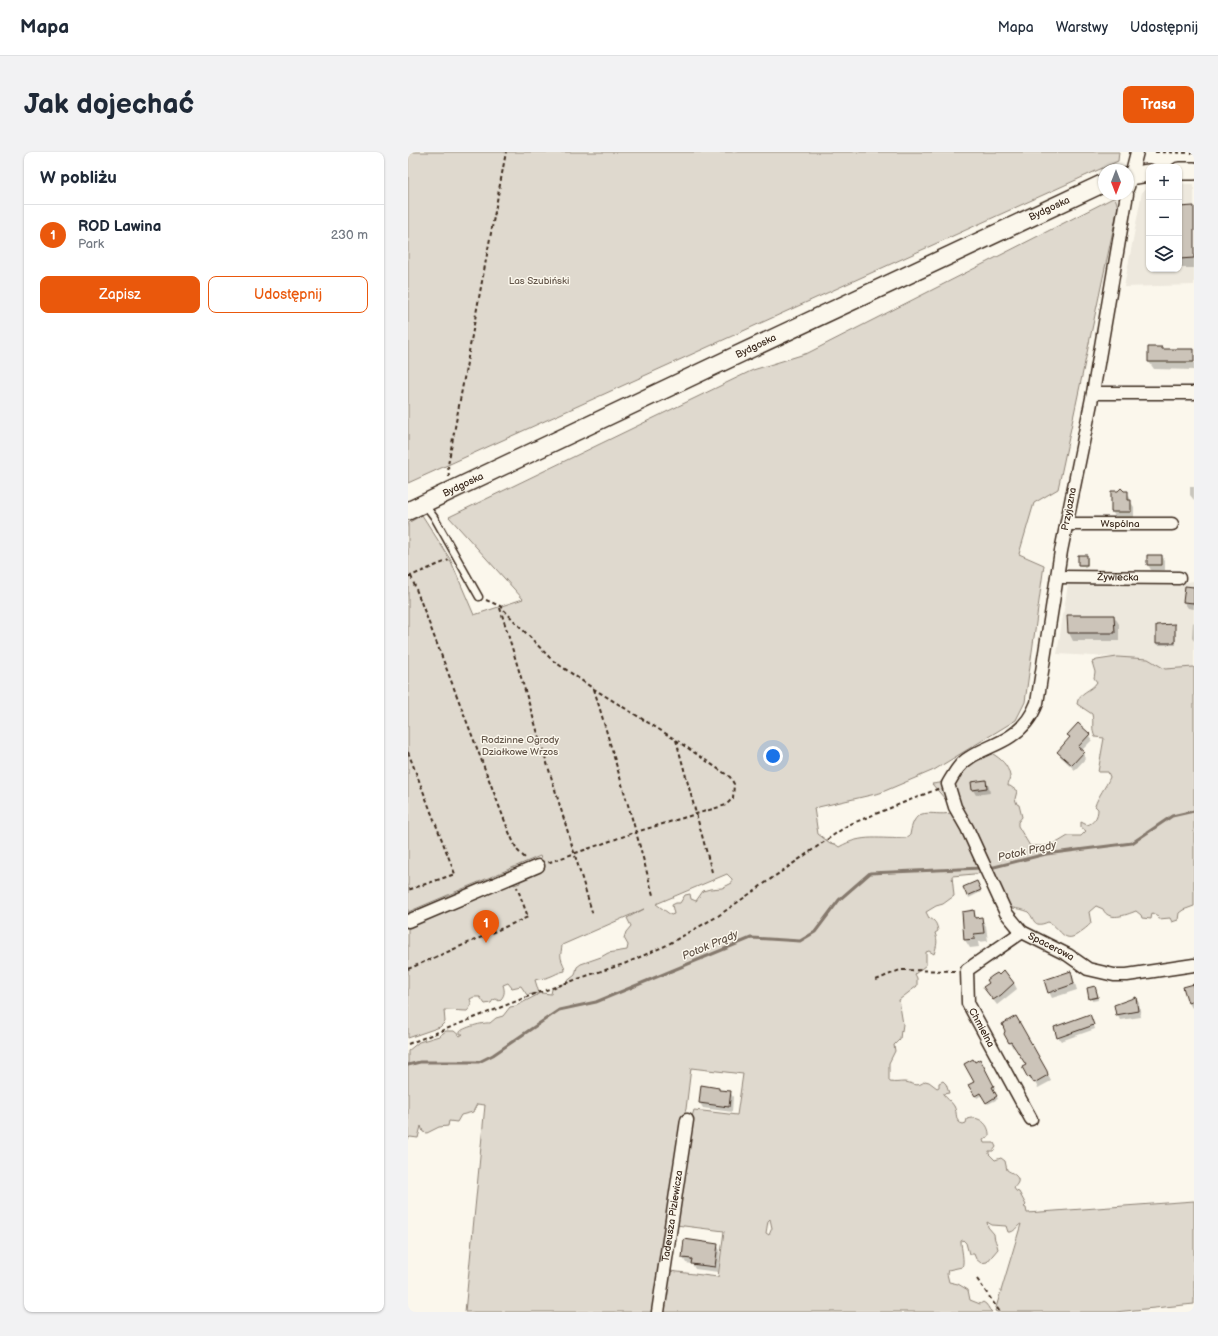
<!DOCTYPE html>
<html lang="pl">
<meta charset="utf-8">
<style>
:root{--surface:#fff;--page:#f2f2f3;--text:#1f2937;--muted:#747a83;--line:#e0e1e3;--accent:#ea580c}
body{margin:0;font-family:"Balsamiq Sans",sans-serif;background:var(--page);color:var(--text)}
.controls{position:absolute;right:12px;top:12px;display:grid;overflow:hidden;border-radius:8px;box-shadow:0 1px 3px #0004}
.controls button{width:36px;height:36px;display:grid;place-items:center;padding:0;border:0;border-bottom:1px solid var(--line);background:var(--surface);color:var(--text);font:20px sans-serif}
.compass{position:absolute;left:690px;top:12px;width:36px;height:36px;border-radius:50%;background:var(--surface);box-shadow:0 1px 3px #0004;rotate:180deg}
.you{position:absolute;left:365px;top:604px;width:14px;height:14px;margin:-10px;border:3px solid #fff;border-radius:50%;background:#1a73e8;box-shadow:0 0 0 6px #1a73e833}
.badge{display:grid;place-items:center;width:26px;height:26px;border-radius:50%;background:var(--accent);color:#fff;font-size:13px;font-weight:700}
.pin{position:absolute;translate:-50% -33px;filter:drop-shadow(0 1px 2px #0008)}
.pin::after{content:'';position:absolute;top:21px;width:14px;height:12px;background:inherit;clip-path:polygon(0 0,100% 0,50% 100%)}
.list{margin:0;padding:0;list-style:none}
h2{display:flex;justify-content:space-between;align-items:center;height:52px;margin:0;padding:0 16px;font-size:17px}
h2 small{font-size:13px;font-weight:400;color:var(--muted)}
.list li{display:grid;grid-template-columns:26px 1fr auto;gap:12px;align-items:center;box-sizing:border-box;height:60px;padding:0 16px;border-top:1px solid var(--line)}
.list b{display:block;font-size:15px;white-space:nowrap}
.list p{margin:0;font-size:13px;white-space:nowrap;color:var(--muted)}
.list em{font-size:13px;font-style:normal;color:var(--muted)}
.actions{display:flex;gap:8px;padding:12px 16px}
.actions a{flex:1;padding:9px 0;border:1px solid var(--accent);border-radius:8px;text-align:center;font-size:14px;color:var(--accent)}
.actions .main{background:var(--accent);color:#fff}
.icon{flex:none;width:22px;height:22px;fill:none;stroke:currentColor;stroke-width:2;stroke-linecap:round;stroke-linejoin:round}
.map{position:relative;flex:none;width:786px;height:1160px;overflow:hidden;border-radius:8px}
header{display:flex;align-items:center;gap:24px;box-sizing:border-box;height:56px;padding:0 20px;background:var(--surface);border-bottom:1px solid var(--line)}
header strong{font-size:19px}
nav{display:flex;gap:22px;margin-inline-start:auto;font-size:14px}
.intro{display:flex;align-items:center;justify-content:space-between;box-sizing:border-box;height:96px;padding:0 24px}
h1{margin:0;font-size:28px}
.button{padding:10px 18px;border-radius:8px;background:var(--accent);color:#fff;font-size:14px;font-weight:700}
main{display:flex;gap:24px;padding:0 24px}
aside{flex:1;background:var(--surface);border-radius:8px;box-shadow:0 1px 3px #0004}
.map>svg:first-child{display:block}
.built{fill:#ede8dd}
.green{fill:#dfd9ce;stroke:#8d8276;fill-rule:evenodd}
.shadow{fill:#0003}
.lines{fill:none;stroke-linecap:round;stroke-linejoin:round}
.stream{stroke:#85796d;stroke-width:3}
.building{fill:#ccc4b9;stroke:#3b2a1e}
.lane-casing{stroke:#3b2a1e;stroke-width:9}
.street-casing{stroke:#3b2a1e;stroke-width:15}
.secondary-casing{stroke:#3b2a1e;stroke-width:20}
.path{stroke:#3b2a1e;stroke-width:2;stroke-dasharray:4 3;stroke-linecap:butt}
.lane{stroke:#fbf7ec;stroke-width:6}
.street{stroke:#fbf7ec;stroke-width:12}
.secondary{stroke:#fbf7ec;stroke-width:17}
.labels{text-anchor:middle;dominant-baseline:central;stroke-width:3;stroke-linejoin:round;paint-order:stroke}
.street-label{font-size:10px;fill:#3b2a1e;stroke:#fbf7ec}
.park-label{font-size:10px;fill:#64564a;stroke:#fbf7ec}
.water-label{font-size:11px;font-style:italic;fill:#605246;stroke:#fbf7ec}
</style>
<header>
<strong>Mapa</strong>
<nav><a>Mapa</a><a>Warstwy</a><a>Udostępnij</a></nav>
</header>
<div class="intro"><h1>Jak dojechać</h1><a class="button">Trasa</a></div>
<main>
<aside>
<h2>W pobliżu<small></small></h2>
<ul class="list">
<li><span class="badge">1</span><div><b>ROD Lawina</b><p>Park</p></div><em>230 m</em></li>
</ul>
<div class="actions"><a class="main">Zapisz</a><a>Udostępnij</a></div>
</aside>
<div class="map">
<svg width="786" height="1160" viewBox="0 0 786 1160">
<rect width="100%" height="100%" fill="#fbf7ec"/>
<filter id="ink" filterUnits="userSpaceOnUse"><feTurbulence type="fractalNoise" baseFrequency=".025" numOctaves="2"/><feDisplacementMap in="SourceGraphic" scale="8" xChannelSelector="R" yChannelSelector="G"/><feConvolveMatrix kernelMatrix="1 2 1 2 8 2 1 2 1" color-interpolation-filters="sRGB"/></filter>
<g filter="url(#ink)">
<path class="built" d="M771 32H786V133L716 135 734 40 741 34V117H771Z
M786 429V515L757 517 739 507 649 502 660 432H764Z"/>
<path class="green" d="M0 0H711L710 9 0 331Z
M707 45 710 55 650 337 626 351 611 402 636 413 617 550 608 568 526 618 472 641 406 656 410 682 422 691 427 692 431 695C455 681 472 688 498 686L502 683C507 651 522 665 543 661V650L538 648 524 632 532 631 541 620 584 598 585 602C593 607 600 613 602 624 602 627 600 631 600 634H602L609 639 607 647 609 652 611 653 614 665 610 670V674L622 694H637L650 690 660 684H673L678 679 673 675V670L679 673C686 671 690 665 690 657L687 654C690 644 698 635 702 625L700 620H690L696 586 687 585C683 577 686 571 684 562L669 552C670 540 684 539 689 530L686 526 687 520 684 510 689 508 709 505 740 507 757 517 786 515V754L775 758 771 761 770 768 764 770 762 766 751 767 750 764 744 761 743 767 734 766 733 763 728 759C718 763 700 770 695 757L688 754 681 760 683 771C680 775 675 778 670 782 655 793 652 774 640 770 624 777 627 766 620 760 616 757 607 757 601 755L577 721 544 724 546 744 535 752 528 754 518 760 521 766C527 768 529 772 530 779L527 781C530 789 529 793 526 802L521 799 518 800V813L507 822 509 826V834L491 848 495 872 494 879 493 878 492 887 486 893 487 899 481 911V928L482 930C487 931 491 930 496 930 504 930 509 937 517 929L521 930 529 936 531 935V931L535 929 538 932 541 941 535 942C538 946 543 949 546 954 550 961 546 970 555 972L558 971 559 967C570 963 582 972 581 984L575 988 576 991H586L588 995 585 999H581V1002L587 1008 593 1006 597 1009 599 1018C602 1020 612 1024 610 1030 609 1033 607 1034 606 1036L608 1039 611 1040 618 1053 616 1055 618 1056 619 1061 786 1049V1152L707 1160H589L587 1159 613 1072C608 1074 607 1081 600 1080L598 1074 584 1073 579 1070 580 1075 586 1082C586 1088 589 1091 590 1097L579 1110 573 1111 568 1107 566 1102H561L558 1091 555 1088 553 1089C553 1096 557 1110 554 1115L540 1118 539 1122 541 1130 550 1132 560 1138 562 1148 572 1152 575 1150C580 1152 580 1157 584 1160H252L262 1119 310 1125 316 1079 268 1073 281 974 286 958 329 963 335 922 283 916 278 957 274 969 247 1160H57L77 953 69 952 65 960 53 963 49 970 41 969 40 974 31 975 19 981 15 980 13 974 10 986 2 985 0 987V899L11 890 31 884 38 879H46L52 884 55 882H52V880C54 876 76 870 82 871L88 866 95 864 102 855 108 854 133 841 143 842 144 837 157 831 167 823 169 815 173 812 193 805 200 801 219 798 220 793 216 786 218 780 223 774 219 766 236 757 154 793C154 797 152 802 153 806 154 811 157 814 157 819 150 820 147 823 141 825 136 827 132 826 127 828L131 841 119 843 113 834 104 836 100 831 95 833C97 839 97 844 91 849L88 847 85 848 83 851 77 852 72 845H66L62 847C64 852 63 855 59 859L36 858 37 870 32 875 0 886V772L105 727 106 733 112 731 111 725 135 713 132 704 0 760V371L14 363 42 407 66 463 115 447 41 365 345 218 400 201ZM319 722 324 727V731L314 736 302 737 295 739 288 749 283 747 282 742 277 743 272 751H268L264 753 266 762 263 763 248 752ZM362 1067 364 1076 361 1083 358 1081 360 1069Z"/>
<path class="shadow" d="M786 55V116H774L771 111V56Z
M754 198H786V218L746 217 741 210Z
M782 335H786V348L782 343Z
M715 340H719L722 346V349L726 355V365H707L704 359Z
M678 404 680 406V415H673L671 413Z
M754 404 757 409V418H743L740 413Z
M786 436V457L780 456 776 450Z
M706 464 711 472V489H665L661 481Z
M785 470 786 471V489L784 486Z
M766 473 767 476 768 493H750L749 491Z
M681 582 684 588 673 599 678 606 667 618 653 605 650 600 662 586 660 583Z
M578 629 581 635 582 641 568 643 565 638Z
M569 730 573 740 561 746 560 743Z
M565 759 569 766H573L578 774 580 789 570 790 571 795 562 796 557 788 555 761Z
M662 820 665 825 669 838 644 846 641 840Z
M606 831 609 837 589 853 576 836Z
M786 833V855L784 856 781 851Z
M687 835 690 848 684 849 680 836Z
M728 846 731 851 733 865 712 868 709 862Z
M607 866 642 926 643 929 630 936 626 929 624 930 615 915 619 913 607 894 605 896 597 882Z
M684 867 687 877 653 889 650 885Z
M572 909 587 936 585 938 590 947 580 952 574 943 569 946 562 933 567 930 566 912Z
M310 937 312 939 322 940 325 945 324 960 295 956 292 951Z
M309 1093 312 1098 310 1120 287 1117 284 1112 278 1111 275 1106Z"/>
<g class="lines">
<path class="stream" d="M582 716 638 702 724 691 764 664 786 659
M0 913 12 910H71L85 903 151 858 188 850 343 786 392 789 407 780 431 748 462 721 574 716"/>
</g>
<path class="building" d="M786 54V106L771 107V55Z
M740 195H754V197H786V210H740Z
M713 336 716 339H720V348H723V360H703V339H710Z
M670 403H679V413H670Z
M739 403H754V413H739Z
M777 434 786 435V451L775 450Z
M659 463H706L707 481H660Z
M767 472V491H748V473Z
M670 571 682 582 670 595 676 600 664 613 649 600 662 585 659 583Z
M578 628 579 636 564 638 563 630Z
M569 729 573 738 559 744 555 735Z
M566 758 567 766 574 765 576 781 566 782 567 787 556 788 554 760Z
M596 818 606 831 593 843 585 848 575 835 581 831 579 828 584 824 589 821 591 823Z
M663 819 666 832 640 841 636 828Z
M786 832V849L780 851 775 835Z
M687 834 690 845 681 847 679 836Z
M728 845 730 859 708 863 706 853Z
M682 862 686 873 649 886 646 875Z
M608 864 639 919 640 923 626 931 622 924 620 926 614 915 618 913 603 890 601 891 596 882 597 879 594 872Z
M565 907 567 910 572 907 586 934 584 935 589 944 578 951 572 941 567 944 560 933 566 930 556 912Z
M293 933 311 936V938L323 939 321 955 291 951Z
M276 1087 310 1092 307 1115 283 1112 284 1107 274 1106Z"/>
<g class="lines">
<defs>
<path id="lane" d="M17 353 26 365 71 445"/>
<g id="street">
<path d="M720 35 729 0"/>
<path id="s1" d="M719 42 685 241 653 399 629 551C624 564 615 576 603 584 590 593 574 597 561 606 551 612 546 622 540 632L547 655 559 676 598 761 614 780 660 803 680 817 706 823H719L786 813"/>
<path d="M685 241H786"/>
<path id="s2" d="M659 372H764"/>
<path id="s3" d="M649 425 771 426"/>
<path d="M0 769 130 714"/>
<path id="s4" d="M614 780 559 818 560 851 623 967"/>
<path id="s5" d="M250 1160 279 968"/>
</g>
<g id="secondary">
<path d="M771 19H786"/>
<path d="M720 24 741 21"/>
<path id="s6" d="M0 359 327 204 696 31"/>
</g>
</defs>
<use href="#lane" class="lane-casing"/>
<use href="#street" class="street-casing"/>
<use href="#secondary" class="secondary-casing"/>
<path class="path" d="M747 0 786 1
M703 18 710 15
M41 325 40 313 98 0
M3 424 101 680 109 698 118 707
M0 425 41 408
M78 448 92 454 144 508 186 537 268 588 322 625 326 632 325 646 318 653 228 680 139 711
M92 456 185 763
M186 537 228 680 245 743
M268 588 304 720
M0 600 47 722 0 738
M0 817 120 765 109 735
M468 828 492 818 550 819
M0 892 124 843 184 822 216 812 257 794 310 764 440 673 532 636
M569 1127 592 1160"/>
<use href="#lane" class="lane"/>
<use href="#street" class="street"/>
<use href="#secondary" class="secondary"/>
</g>
</g>
<g class="labels">
<g class="street-label">
<text stroke="none"><textPath href="#s6" startOffset="709">Bydgoska</textPath></text>
<text stroke="none"><textPath href="#s6" startOffset="385">Bydgoska</textPath></text>
<text stroke="none"><textPath href="#s6" startOffset="61">Bydgoska</textPath></text>
<text transform="translate(661 357) rotate(-79)">Przyjazna</text>
<text stroke="none"><textPath href="#s2" startOffset="53">Wspólna</textPath></text>
<text stroke="none"><textPath href="#s3" startOffset="61">Żywiecka</textPath></text>
<text stroke="none"><textPath href="#s1" startOffset="840">Spacerowa</textPath></text>
<text stroke="none"><textPath href="#s4" startOffset="128">Chmielna</textPath></text>
<text stroke="none"><textPath href="#s5" startOffset="97">Tadeusza Piziewicza</textPath></text>
</g>
<g class="park-label">
<text x="131" y="129">Las Szubiński</text>
<text x="112" y="588">Rodzinne Ogrody<tspan x="112" dy="12">Działkowe Wrzos</tspan></text>
</g>
<g class="water-label">
<text transform="translate(619 699) rotate(-13)">Potok Prądy</text>
<text transform="translate(302 793) rotate(-23)">Potok Prądy</text>
</g>
</g>
</svg>
<div class="controls">
<button>+</button>
<button>−</button>
<button><svg class="icon" aria-label="layers" viewBox="0 0 24 24"><path d="M12 4l9 5-9 5-9-5zM3 14l9 5 9-5"/></svg></button>
</div>
<svg class="compass" viewBox="-18 -18 36 36"><path d="M0-13l5 13h-10z" fill="#e53935"/><path d="M0 13l5-13h-10z" fill="#747a83"/></svg>
<div class="you"></div>
<div class="pin badge" style="left:78px;top:791px">1</div>
</div>
</main>
